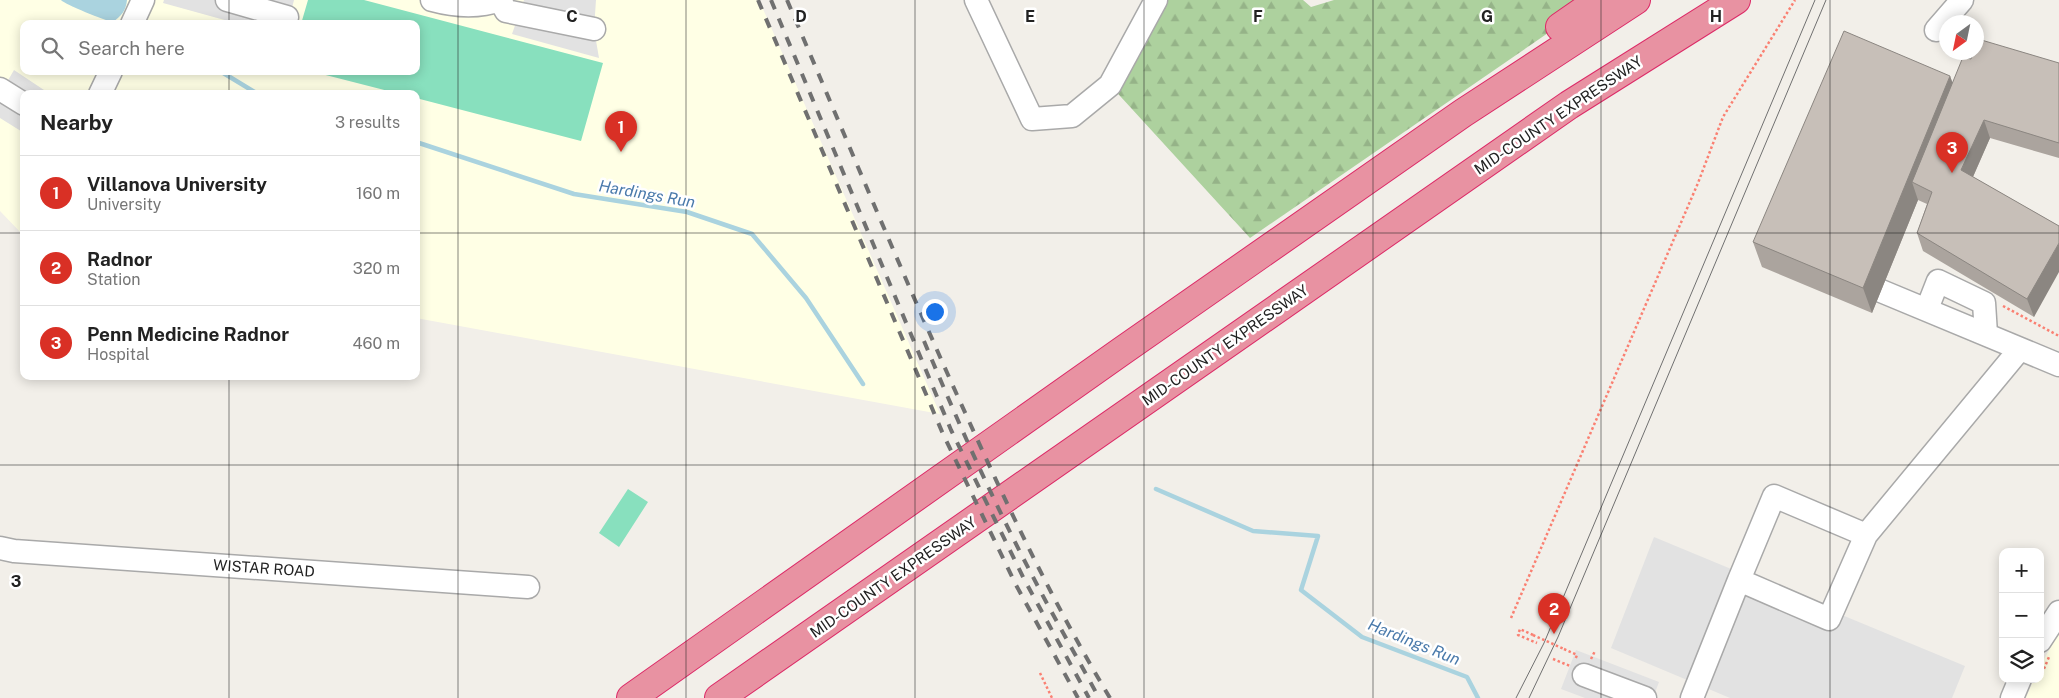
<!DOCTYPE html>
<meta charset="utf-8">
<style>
:root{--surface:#fff;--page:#f2f2f2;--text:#222;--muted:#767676;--line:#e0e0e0;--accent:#d93025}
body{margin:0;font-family:"Public Sans",sans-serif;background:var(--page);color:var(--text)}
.controls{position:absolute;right:15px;bottom:15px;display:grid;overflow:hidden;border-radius:10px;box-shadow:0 2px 12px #0003}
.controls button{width:45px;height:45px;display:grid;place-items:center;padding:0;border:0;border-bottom:1px solid var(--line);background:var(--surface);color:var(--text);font:25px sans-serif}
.compass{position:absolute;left:1939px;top:15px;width:45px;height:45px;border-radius:50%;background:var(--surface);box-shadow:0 2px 12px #0003;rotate:213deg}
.you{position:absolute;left:934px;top:311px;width:18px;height:18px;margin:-12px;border:4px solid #fff;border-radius:50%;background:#1a73e8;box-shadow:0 0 0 8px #1a73e833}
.badge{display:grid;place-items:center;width:32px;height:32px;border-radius:50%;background:var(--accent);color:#fff;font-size:16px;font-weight:700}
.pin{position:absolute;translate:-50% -41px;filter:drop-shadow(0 1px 2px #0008)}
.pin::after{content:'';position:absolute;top:26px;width:18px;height:15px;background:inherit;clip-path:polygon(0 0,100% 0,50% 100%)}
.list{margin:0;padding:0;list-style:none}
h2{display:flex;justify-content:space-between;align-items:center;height:65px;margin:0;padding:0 20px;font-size:21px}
h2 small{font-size:16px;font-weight:400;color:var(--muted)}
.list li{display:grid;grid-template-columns:32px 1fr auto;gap:15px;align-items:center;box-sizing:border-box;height:75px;padding:0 20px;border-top:1px solid var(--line)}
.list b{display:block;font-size:19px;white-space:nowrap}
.list p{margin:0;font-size:16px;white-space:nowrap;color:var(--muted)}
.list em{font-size:16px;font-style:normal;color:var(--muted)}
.icon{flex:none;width:28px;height:28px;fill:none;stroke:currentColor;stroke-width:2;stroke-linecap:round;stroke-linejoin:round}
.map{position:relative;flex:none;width:2059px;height:698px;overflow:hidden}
.search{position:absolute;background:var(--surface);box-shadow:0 2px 12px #0003;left:20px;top:20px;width:400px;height:55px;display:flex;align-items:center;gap:12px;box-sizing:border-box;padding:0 18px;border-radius:10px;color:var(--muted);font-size:19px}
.panel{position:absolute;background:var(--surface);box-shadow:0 2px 12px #0003;left:20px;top:90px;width:400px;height:290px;border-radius:10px}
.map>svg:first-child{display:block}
.education{fill:#ffffe5;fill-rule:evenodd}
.forest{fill:url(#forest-firs)}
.pitch{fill:#88e0be}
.parking{fill:#e2e2e2}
.water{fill:#aad3df}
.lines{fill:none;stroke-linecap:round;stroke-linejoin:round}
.stream{stroke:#aad3df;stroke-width:4.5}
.minor-casing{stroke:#a9a9a9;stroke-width:25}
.highway-casing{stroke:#dc2a67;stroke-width:30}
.path{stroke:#fa8072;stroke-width:2.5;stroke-dasharray:2.5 2.5;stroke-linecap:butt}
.minor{stroke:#fff;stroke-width:22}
.highway{stroke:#e892a2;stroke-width:28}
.tram{stroke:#707070;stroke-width:1}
.rail{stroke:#707070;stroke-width:4;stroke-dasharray:10 10;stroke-linecap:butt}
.path-bridge{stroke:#fa8072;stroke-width:2.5;stroke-dasharray:2.5 2.5;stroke-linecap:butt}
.wall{fill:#aba49e}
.shaded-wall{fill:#8b8681}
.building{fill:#c7bfb8;stroke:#8b8681}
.grid{fill:none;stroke:#222;stroke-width:1;stroke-opacity:0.55}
.labels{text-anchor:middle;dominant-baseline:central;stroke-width:5;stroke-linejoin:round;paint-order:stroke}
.street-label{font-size:15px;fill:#222;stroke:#fff}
.water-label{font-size:16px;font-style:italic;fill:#4a7aab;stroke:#fff}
.grid-label{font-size:16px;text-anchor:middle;font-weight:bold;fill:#222;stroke:#fff;stroke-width:5;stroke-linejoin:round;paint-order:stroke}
</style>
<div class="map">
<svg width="2059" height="698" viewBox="0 0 2059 698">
<defs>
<pattern id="forest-firs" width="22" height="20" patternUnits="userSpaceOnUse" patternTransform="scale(1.25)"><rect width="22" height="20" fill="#add19e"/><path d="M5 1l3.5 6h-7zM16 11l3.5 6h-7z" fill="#95b388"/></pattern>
</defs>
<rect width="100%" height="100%" fill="#f2efe9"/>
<path class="education" d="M0 0H759L940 414 416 318V94H24V236L0 211ZM24 24H416V71H24Z
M2059 633V698H2026L2034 679H2040V666Z"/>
<path class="forest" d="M1156 0H1303L1311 7 1334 0H1596L1250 238 1110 85Z"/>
<path class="pitch" d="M308 0H364L603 63 581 141 416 98V94H400L310 71H416V24H301Z
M628 489 648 502 619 547 599 533Z"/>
<path class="parking" d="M164 0H294L288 24H239L163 3Z
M524 0H596L594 29 599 58 512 34Z
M14 70 50 94H24V133L0 118V94Z
M1654 537 1965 666 1952 698H1730L1611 648Z
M1576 650 1659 682 1653 698H1585L1561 689Z"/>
<path class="water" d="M61 0H127C126 11 121 16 113 22 106 21 64 4 61 0Z"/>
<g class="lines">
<path class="stream" d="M220 71 258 94
M416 142 574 194 687 212 752 234 806 298 863 384
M1156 489 1253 531 1318 536 1301 590 1362 637 1467 677 1478 698"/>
<defs>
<path id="minor" d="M227 0 287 17
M432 0C454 6 478 8 500 0
M500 0 506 11 594 29
M976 0 1032 119 1072 116 1110 85 1156 0
M132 24 143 0
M1936 30 1962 0
M0 89 24 104
M100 94 111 71
M1881 291 2059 365
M1927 309 1938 281 1984 303 1986 334
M1866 535 1774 496 1739 580 1829 619 1866 535 2020 349
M0 548 14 551 528 587
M2040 641 2059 612
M1584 675 1645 698
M1692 698 1739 580
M2012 698 2020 679"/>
<path id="highway" d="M1560 27 1599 0
M631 698 1122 351 1463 113 1636 0
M719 698 1569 105 1736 0"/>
</defs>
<use href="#minor" class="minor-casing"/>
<use href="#highway" class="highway-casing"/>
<path class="path" d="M2003 306 2059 336
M1511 618 1698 183 1723 117 1795 0
M1533 635 1520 629 1518 635 1537 643
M1564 649 1577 655 1575 660
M1553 659 1570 666
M1591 659 1595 651
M1040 673 1052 698
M2040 678 2049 657"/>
<use href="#minor" class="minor"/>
<use href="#highway" class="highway"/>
<path class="tram" d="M1516 698 1544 643 1815 0
M1529 698 1558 637 1826 0"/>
<path class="rail" d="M758 0 943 434 1016 585 1078 698
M771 0 951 430 1024 579 1089 698
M787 0C847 140 905 281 968 419 1011 514 1056 608 1110 698
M924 341C957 420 992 499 1032 575 1053 616 1077 657 1099 698"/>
<path class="path-bridge" d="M1533 635 1564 649"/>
</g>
<path class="wall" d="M1971 59 2059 63V158L1990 138 1973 177 2059 226 2034 317 1923 251 1917 233 1927 204 1918 200 1872 313 1762 267 1753 242 1950 76 1953 84Z"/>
<path class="shaded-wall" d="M1950 76 1959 101 1912 182 1918 200 1872 313 1863 288Z
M1984 120 1990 138 1968 188 1961 170Z
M2059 243V272L2034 317 2027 299Z"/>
<path class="building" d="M1844 31 1950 76 1863 288 1753 242Z
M1978 39 2059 63V143L1984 120 1961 170 2059 226V243L2027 299 1917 233 1932 192 1912 182 1963 57 1971 59 1973 52H1976V42Z"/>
<path class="grid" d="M229 0V24M458 0V698M686 0V698M915 0V698M1144 0V698M1373 0V698M1601 0V698M1830 0V698M229 71V94M0 233H24M416 233H2059M229 376V698M0 465H2059"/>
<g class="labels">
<g class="street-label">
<text transform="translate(1558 115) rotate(-34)">MID-COUNTY EXPRESSWAY</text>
<text transform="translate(1225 345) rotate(-35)">MID-COUNTY EXPRESSWAY</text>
<text transform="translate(264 568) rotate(4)">WISTAR ROAD</text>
<text transform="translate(893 577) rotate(-35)">MID-COUNTY EXPRESSWAY</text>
</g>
<g class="water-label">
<text transform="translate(647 194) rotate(10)">Hardings Run</text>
<text transform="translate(1414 642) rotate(22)">Hardings Run</text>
</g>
</g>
<g class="grid-label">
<text x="572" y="22">C</text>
<text x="801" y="22">D</text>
<text x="1030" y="22">E</text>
<text x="1258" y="22">F</text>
<text x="1487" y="22">G</text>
<text x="1716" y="22">H</text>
<text x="16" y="587">3</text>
</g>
</svg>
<div class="controls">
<button>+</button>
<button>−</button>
<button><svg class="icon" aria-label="layers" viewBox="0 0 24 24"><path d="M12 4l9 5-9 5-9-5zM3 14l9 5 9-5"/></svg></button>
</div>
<svg class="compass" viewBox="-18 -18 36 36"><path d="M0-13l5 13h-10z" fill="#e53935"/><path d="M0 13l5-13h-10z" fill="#767676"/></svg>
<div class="you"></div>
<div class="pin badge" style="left:621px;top:152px">1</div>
<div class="pin badge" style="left:1554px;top:634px">2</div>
<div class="pin badge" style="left:1952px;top:173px">3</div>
<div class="search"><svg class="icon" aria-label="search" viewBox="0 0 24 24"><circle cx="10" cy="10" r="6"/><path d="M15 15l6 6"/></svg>Search here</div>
<section class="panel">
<h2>Nearby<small>3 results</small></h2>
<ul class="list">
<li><span class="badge">1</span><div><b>Villanova University</b><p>University</p></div><em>160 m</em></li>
<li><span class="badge">2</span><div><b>Radnor</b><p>Station</p></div><em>320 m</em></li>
<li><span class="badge">3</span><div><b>Penn Medicine Radnor</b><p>Hospital</p></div><em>460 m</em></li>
</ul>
</section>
</div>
